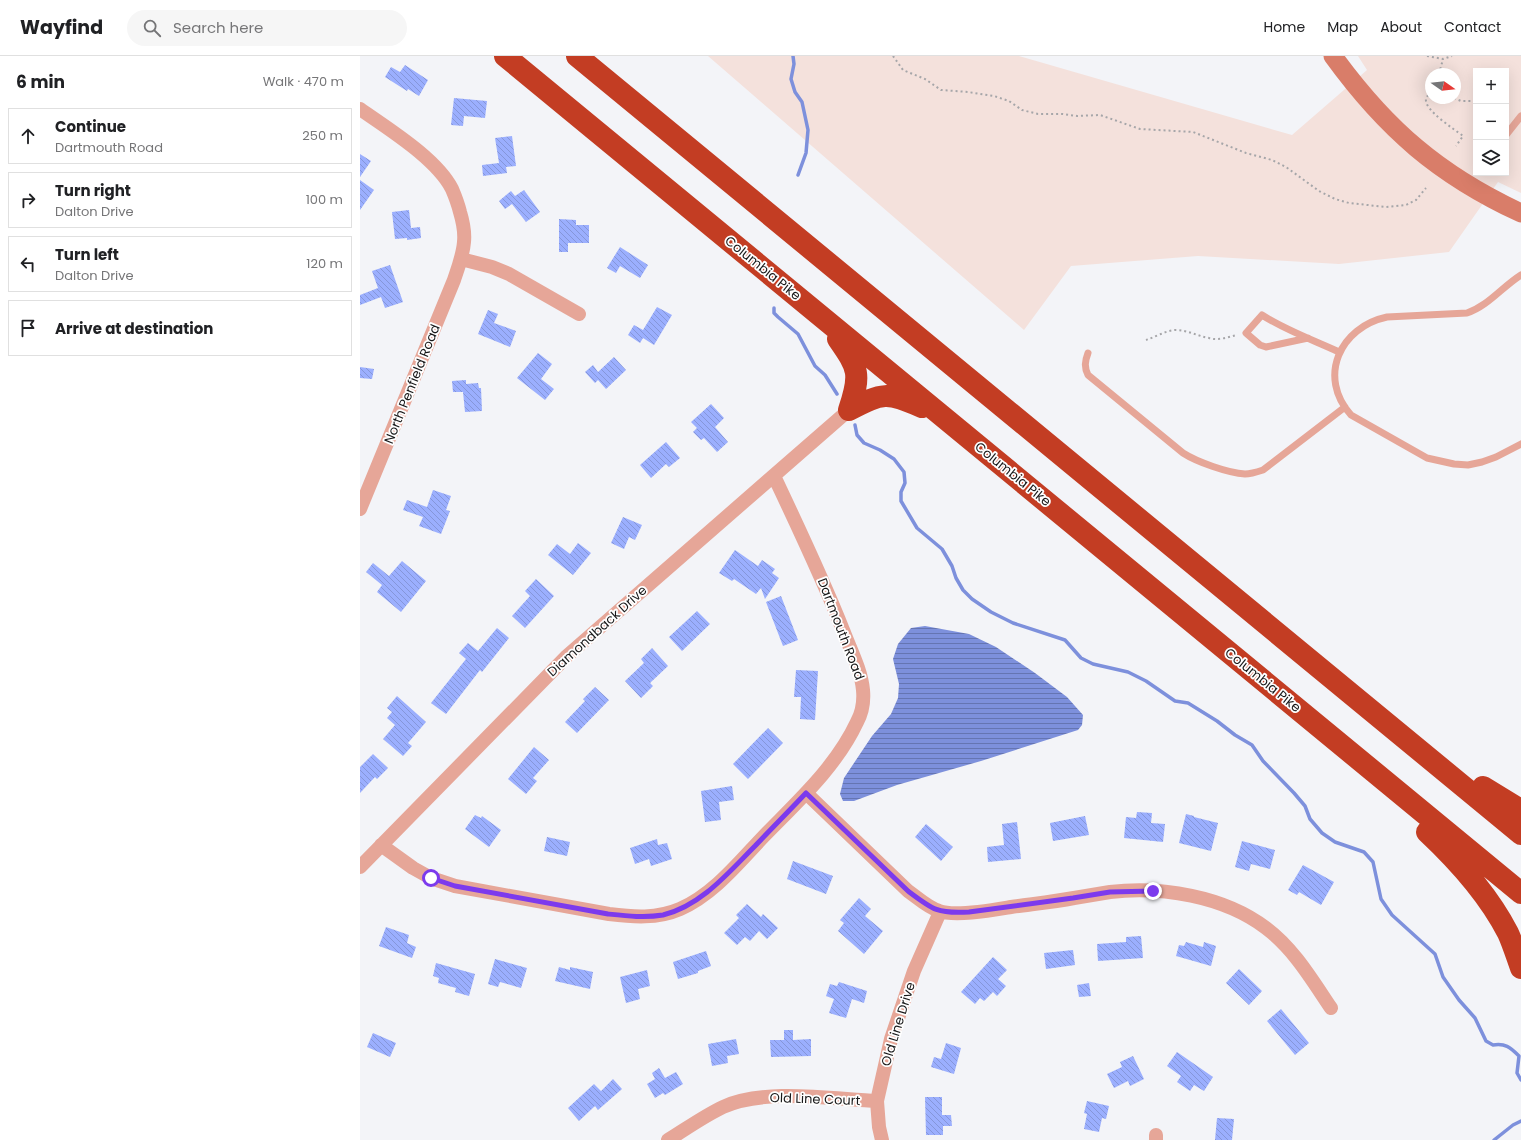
<!DOCTYPE html>
<meta charset="utf-8">
<style>
:root{--surface:#fff;--page:#f6f6f6;--text:#202124;--muted:#757577;--line:#e0e0e0}
body{margin:0;font-family:Poppins,sans-serif;background:var(--page);color:var(--text)}
.controls{position:absolute;right:12px;top:12px;display:grid;overflow:hidden;border-radius:0px;box-shadow:0 4px 16px #0002}
.controls button{width:36px;height:36px;display:grid;place-items:center;padding:0;border:0;border-bottom:1px solid var(--line);background:var(--surface);color:var(--text);font:20px sans-serif}
.compass{position:absolute;left:1065px;top:12px;width:36px;height:36px;border-radius:50%;background:var(--surface);box-shadow:0 4px 16px #0002;rotate:104deg}
.stop{position:absolute;width:12px;height:12px;margin:-9px;border:3px solid #7c3aed;border-radius:50%;background:#fff}
.stop.end{background:#7c3aed;border-color:#fff;box-shadow:0 1px 4px #0008}
.list{margin:0;padding:0;list-style:none}
h2{display:flex;justify-content:space-between;align-items:center;height:52px;margin:0;padding:0 16px;font-size:17px}
h2 small{font-size:13px;font-weight:400;color:var(--muted)}
.list li{display:grid;grid-template-columns:26px 1fr auto;gap:12px;align-items:center;box-sizing:border-box;height:56px;margin:0 8px 8px;padding:0 8px;border:1px solid var(--line);border-radius:0px}
.list b{display:block;font-size:15px;white-space:nowrap}
.list p{margin:0;font-size:13px;white-space:nowrap;color:var(--muted)}
.list em{font-size:13px;font-style:normal;color:var(--muted)}
.icon{flex:none;width:22px;height:22px;fill:none;stroke:currentColor;stroke-width:2;stroke-linecap:round;stroke-linejoin:round}
.map{position:relative;flex:none;width:1161px;height:1084px;overflow:hidden}
header{display:flex;align-items:center;gap:24px;box-sizing:border-box;height:56px;padding:0 20px;background:var(--surface);border-bottom:1px solid var(--line)}
header strong{font-size:19px}
nav{display:flex;gap:22px;margin-inline-start:auto;font-size:14px}
.search{width:280px;height:36px;background:var(--page);display:flex;align-items:center;gap:10px;box-sizing:border-box;padding:0 14px;border-radius:22px;color:var(--muted);font-size:15px}
main{display:flex}
aside{flex:1;background:var(--surface)}
.map>svg:first-child{display:block}
.green{fill:#f4e1dc;fill-rule:evenodd}
.water{fill:url(#water-rules)}
.lines{fill:none;stroke-linecap:round;stroke-linejoin:round}
.stream{stroke:#7d90dc;stroke-width:3.5}
.building{fill:url(#building-back-hatch)}
.path{stroke:#a6a6a9;stroke-width:2;stroke-dasharray:2 3;stroke-linecap:butt}
.service{stroke:#e6a698;stroke-width:7}
.minor{stroke:#e6a698;stroke-width:14}
.secondary{stroke:#d97d69;stroke-width:19}
.motorway{stroke:#c33d23;stroke-width:22}
.route{stroke:#7c3aed;stroke-width:5}
.labels{text-anchor:middle;dominant-baseline:central;stroke-width:3.5;stroke-linejoin:round;paint-order:stroke}
.street-label{font-size:13px;fill:#181819;stroke:#fff}
</style>
<header>
<strong>Wayfind</strong>
<div class="search"><svg class="icon" aria-label="search" viewBox="0 0 24 24"><circle cx="10" cy="10" r="6"/><path d="M15 15l6 6"/></svg>Search here</div>
<nav><a>Home</a><a>Map</a><a>About</a><a>Contact</a></nav>
</header>
<main>
<aside>
<h2>6 min<small>Walk · 470 m</small></h2>
<ul class="list">
<li><svg class="icon" aria-label="ahead" viewBox="0 0 24 24"><path d="M12 20V5M6 11l6-6 6 6"/></svg><div><b>Continue</b><p>Dartmouth Road</p></div><em>250 m</em></li>
<li><svg class="icon" aria-label="right" viewBox="0 0 24 24"><path d="M7 20v-9h11M14 6l5 5-5 5"/></svg><div><b>Turn right</b><p>Dalton Drive</p></div><em>100 m</em></li>
<li><svg class="icon" aria-label="left" viewBox="0 0 24 24"><path d="M17 20v-9H6M10 6l-5 5 5 5"/></svg><div><b>Turn left</b><p>Dalton Drive</p></div><em>120 m</em></li>
<li><svg class="icon" aria-label="arrive" viewBox="0 0 24 24"><path d="M6 21V4h12l-3 4 3 4H6"/></svg><div><b>Arrive at destination</b></div></li>
</ul>
</aside>
<div class="map">
<svg width="1161" height="1084" viewBox="0 0 1161 1084">
<defs>
<pattern id="water-rules" width="6" height="5" patternUnits="userSpaceOnUse"><rect width="6" height="5" fill="#7d90dc"/><path d="M0 2.5h6" fill="none" stroke="#6575b2"/></pattern>
<pattern id="building-back-hatch" width="6" height="6" patternUnits="userSpaceOnUse"><rect width="6" height="6" fill="#9baffe"/><path d="M-1 5l2 2M0 0l6 6M5-1l2 2" fill="none" stroke="#8596d9"/></pattern>
</defs>
<rect width="100%" height="100%" fill="#f3f4f8"/>
<path class="green" d="M348 0H659L932 79 1007 14 998 0H1161V137L1138 126 1089 196 979 208 838 200 711 210 664 274ZM1116 15H1146V117H1116ZM1071 18H1095V42H1071Z"/>
<path class="water" d="M565 570 609 578 636 591 675 617 707 641 723 659 722 669 718 674 621 705 537 729 494 745H483L480 738 484 722 512 680 531 658 538 642 539 628 533 603 538 588 551 572Z"/>
<g class="lines">
<path class="stream" d="M433 0 434 8 431 23 435 36 442 46 448 74 446 97 438 119
M414 252V257L418 261 438 278 455 310 465 319 477 338
M495 369 497 379 504 387 520 394 534 403 544 416 545 427 541 436V445L557 472 582 493 592 510 596 522 603 534 612 543 631 556 653 567 705 584 721 602 733 608 768 616 786 625 815 645 828 647 857 665 875 679 892 689 903 705 934 737 945 750 950 763 962 777 975 786 1004 796 1013 806 1021 843 1032 859 1075 898 1083 921 1099 944 1115 962 1126 985 1133 989C1145 987 1150 991 1159 1000L1157 1017 1161 1024
M1134 1084 1153 1069 1161 1065"/>
</g>
<path class="building" d="M45 9 68 24 59 40 48 33 47 35 25 21 31 11 40 16Z
M94 42 127 45 125 62 104 60 103 70 91 69Z
M152 80 156 110 146 111 147 117 123 120 122 109 139 107 135 82Z
M0 98 11 105 0 121Z
M0 124 14 134 0 154Z
M164 134 180 156 166 166 152 148 145 153 139 145 151 135 155 140Z
M49 154 51 172 60 171 61 182 47 184V182L35 183 32 156Z
M199 163 216 164V169H229V187H208V196H199Z
M260 191 288 209 280 222 260 210 256 217 247 212Z
M30 209 43 246 25 252 21 241 0 249V239L18 232 12 215Z
M297 251 312 259 294 289 283 282 280 287 268 279 274 269 283 274Z
M128 254 138 258 134 267 156 275 150 291 118 278Z
M178 297 192 308 181 323 194 333 185 344 157 322Z
M254 301 266 314 246 333 238 324 235 327 225 316 233 309 238 316Z
M0 311 14 313 12 323 0 322Z
M106 324V328L118 327 119 332H121L122 355 105 356 103 336H93L92 325Z
M351 348 364 362 355 371 368 386 357 396 344 382 341 384 333 376 337 372 331 366Z
M306 386 320 402 309 411 306 408 291 422 280 409Z
M73 434 91 440 86 454 90 455 81 478 59 470 63 461 43 454 47 444 67 451Z
M263 461 282 469 275 484 269 481 264 493 251 487Z
M218 487 231 497 213 519 188 499 197 488 210 498Z
M375 494 398 510 402 504 415 513 412 517 419 522 405 543 401 532 396 538 374 523 372 525 359 517Z
M42 505 66 525 41 556 17 536 22 529 6 516 13 507 29 520Z
M176 523 194 540 165 572 152 560 170 540 165 535Z
M421 540 438 584 423 590 406 546Z
M337 555 350 568 322 595 309 581Z
M137 572 149 582 122 616 120 614 86 658 71 647 106 603 99 597 108 587 118 595Z
M292 592 308 610 290 627 293 630 281 642 265 625 284 607 281 603Z
M436 614 458 615 455 664 440 663 441 641H434Z
M235 631 249 644 217 677 205 666 225 645 223 643Z
M37 640 66 666 48 687 52 690 43 700 23 683 35 669 27 662 32 656 27 652Z
M408 672 423 687 388 723 373 708Z
M174 691 189 704 173 722 177 725 166 738 148 723Z
M13 698 28 712 17 723 15 721 0 737V711Z
M372 730 374 744 359 746 361 764 345 766 341 735Z
M777 756 792 757 791 767 805 768 803 786 764 782 766 761 776 762Z
M826 758 834 760V761L858 767 851 795 819 787Z
M115 759 121 762 122 760 141 774 129 791 105 773Z
M725 760 729 779 693 785 690 767Z
M657 766 661 803 628 806 627 791 644 789 642 768Z
M566 768 593 791 581 805 555 781Z
M187 781 210 786 207 800 184 795Z
M297 783 298 789 307 787 312 803 291 810 289 803 275 808 270 792Z
M882 785 915 794 910 813 891 808 889 815 875 811Z
M433 805 473 820 466 838 427 823Z
M943 809 974 826 961 849 939 836 937 839 928 834Z
M499 842 511 853 505 860 523 875 504 898 478 875 484 867 480 864Z
M387 848 401 861 403 858 418 872 407 883 399 875 390 885 385 881 377 889 364 877 379 862 376 859Z
M26 871 49 879 47 887 56 891 52 902 19 890Z
M781 880 783 902 738 905 737 888 766 886V881Z
M826 886 843 891 844 886 856 890 851 910 816 900 819 889 824 890Z
M713 894 715 909 686 913 684 897Z
M346 895 351 910 338 915V917L318 923 313 906Z
M633 901 647 914 638 923 646 930 637 940 633 936 624 945 620 942 615 948 601 936Z
M135 903 167 912 161 932 140 926 138 931 128 928Z
M76 907 115 918 109 940 95 936 96 932 78 927 79 922 73 920Z
M199 911 210 914V911L233 916 230 933 195 925Z
M879 913 902 935 889 949 866 927Z
M287 914 290 930 278 933 280 943 266 947 260 921Z
M479 926 507 935 504 947 492 943 486 962 469 957 474 943 466 940 470 928 477 930Z
M729 927 731 940 719 941 717 929Z
M921 953 949 987 935 999 907 965Z
M424 974H433V984L451 983V1000L411 1001 410 984H424Z
M13 977 36 987 30 1001 7 991Z
M376 983 379 998 367 1000 368 1007 352 1010 348 988Z
M586 987 601 992 594 1018 571 1011 574 1001 581 1003Z
M817 996 853 1021 844 1035 834 1029 830 1035 817 1026 821 1020 807 1010Z
M773 1000 784 1023 770 1030 768 1025 754 1032 747 1018 762 1011 760 1006Z
M299 1012 305 1022 316 1016 323 1028 305 1039 303 1037 295 1042 287 1028 295 1023 292 1017Z
M253 1023 262 1033 238 1054 235 1050 219 1065 208 1052 234 1028 241 1035Z
M565 1041H582V1059H591L592 1070H583V1079H566Z
M727 1045 749 1050 746 1063 742 1062 739 1076 724 1073 727 1058 724 1057Z
M857 1062 874 1063 872 1084H855Z"/>
<g class="lines">
<path class="path" d="M533 0 543 14 565 23 581 34 608 36 634 40 649 45 662 54 678 58H703L717 60 740 59 780 73 833 76 886 97 912 104 926 111 959 135 975 143 989 147 1026 151 1046 149 1056 144 1066 132
M1067 0 1083 3 1092 0
M1079 18 1083 3
M1071 35C1070 37 1067 40 1066 43 1064 54 1094 73 1103 80L1096 90
M1094 42 1101 45H1116
M786 284C795 281 805 275 815 274 828 274 837 280 849 282 858 285 868 281 877 279"/>
<path class="service" d="M1146 79 1161 60
M1161 219C1142 231 1128 250 1107 257L1027 261C980 271 957 321 991 359L1067 402 1094 408 1108 409 1122 406 1136 401 1161 388
M948 282 906 291 900 289 886 277 902 259C925 274 953 284 979 296
M728 297C725 305 724 311 728 319L823 397C837 406 868 417 885 418 891 418 897 416 903 414L985 351"/>
<path class="minor" d="M0 53C28 73 76 102 92 133 95 140 98 148 100 156 103 166 105 176 104 186 103 199 98 212 94 224L0 453
M101 203 132 211 149 218 219 258
M446 737 548 835C558 842 567 851 579 855 595 861 633 854 651 851 672 848 693 846 714 842 726 840 738 838 750 836 801 830 864 840 906 872 934 893 952 924 971 952
M21 789 53 812 71 822 95 830 249 858C273 861 297 863 320 853 354 838 379 806 404 780 438 745 476 711 497 666 502 657 504 645 503 634 501 613 490 593 483 574 462 521 438 471 414 420
M0 811 207 600 489 354
M308 1084C326 1073 344 1060 363 1051 404 1032 472 1043 517 1045
M522 1084 519 1071 517 1045 531 983 554 915 580 856
M796 1084V1079"/>
<path class="secondary" d="M973 0C1026 73 1079 119 1161 157"/>
<path class="motorway" d="M145 0 1161 837
M217 0 1161 778
M478 283C499 313 501 318 489 354
M489 354C524 336 526 336 562 351
M1123 731 1161 754
M1067 776C1099 806 1128 838 1148 877 1153 888 1157 901 1161 912"/>
</g>
<g class="lines">
<path class="route" d="M71 822 95 830 248 858C267 860 285 862 303 859 341 850 369 816 395 790 412 772 429 755 446 737L548 835C573 854 578 858 609 856L713 842 750 836 793 835"/>
</g>
<g class="labels">
<g class="street-label">
<text transform="translate(403 212) rotate(39)">Columbia Pike</text>
<text transform="translate(52 328) rotate(-68)">North Penfield Road</text>
<text transform="translate(653 418) rotate(39)">Columbia Pike</text>
<text transform="translate(481 573) rotate(69)">Dartmouth Road</text>
<text transform="translate(237 575) rotate(-42)">Diamondback Drive</text>
<text transform="translate(903 624) rotate(39)">Columbia Pike</text>
<text transform="translate(538 968) rotate(-73)">Old Line Drive</text>
<text transform="translate(455 1043) rotate(2)">Old Line Court</text>
</g>
</g>
</svg>
<div class="controls">
<button>+</button>
<button>−</button>
<button><svg class="icon" aria-label="layers" viewBox="0 0 24 24"><path d="M12 4l9 5-9 5-9-5zM3 14l9 5 9-5"/></svg></button>
</div>
<svg class="compass" viewBox="-18 -18 36 36"><path d="M0-13l5 13h-10z" fill="#e53935"/><path d="M0 13l5-13h-10z" fill="#757577"/></svg>
<div class="stop" style="left:71px;top:822px"></div>
<div class="stop end" style="left:793px;top:835px"></div>
</div>
</main>
